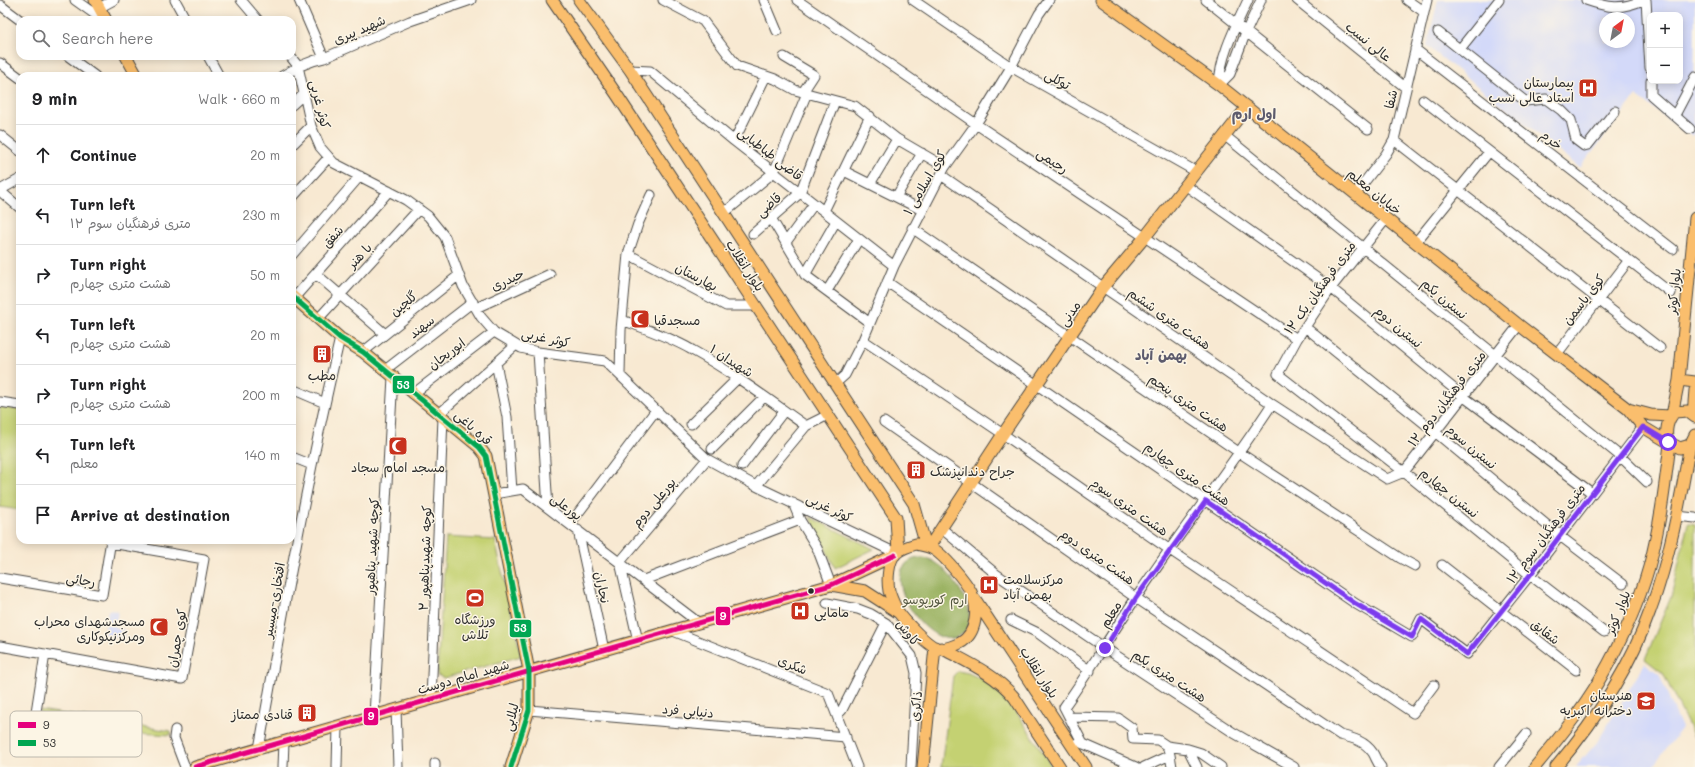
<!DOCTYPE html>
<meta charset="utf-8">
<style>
:root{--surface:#fff;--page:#f2f2f2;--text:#202124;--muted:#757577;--line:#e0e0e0}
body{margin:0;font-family:Mali,"Playpen Sans Arabic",sans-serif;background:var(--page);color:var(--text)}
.controls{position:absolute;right:12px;top:12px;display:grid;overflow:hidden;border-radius:8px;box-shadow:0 2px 10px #0003}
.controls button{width:36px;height:36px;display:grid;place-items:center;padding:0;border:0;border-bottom:1px solid var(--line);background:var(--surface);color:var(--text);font:20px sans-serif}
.compass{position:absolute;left:1599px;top:12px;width:36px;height:36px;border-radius:50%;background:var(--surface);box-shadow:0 2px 10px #0003;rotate:32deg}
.stop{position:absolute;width:12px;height:12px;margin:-9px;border:3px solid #7c3aed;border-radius:50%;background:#fff}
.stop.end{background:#7c3aed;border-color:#fff;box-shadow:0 1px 4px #0008}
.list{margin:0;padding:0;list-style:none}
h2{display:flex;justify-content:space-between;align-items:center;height:52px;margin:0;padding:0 16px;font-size:17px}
h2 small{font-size:13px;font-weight:400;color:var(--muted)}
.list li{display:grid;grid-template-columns:26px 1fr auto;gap:12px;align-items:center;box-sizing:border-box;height:60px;padding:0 16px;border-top:1px solid var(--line)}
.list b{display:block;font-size:15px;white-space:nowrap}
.list p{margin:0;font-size:13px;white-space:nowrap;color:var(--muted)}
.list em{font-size:13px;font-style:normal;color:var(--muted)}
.icon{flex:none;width:22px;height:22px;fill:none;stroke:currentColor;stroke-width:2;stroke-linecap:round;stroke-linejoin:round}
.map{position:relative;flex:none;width:1695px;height:767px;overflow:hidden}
.search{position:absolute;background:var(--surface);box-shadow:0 2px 10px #0003;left:16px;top:16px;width:280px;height:44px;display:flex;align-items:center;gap:10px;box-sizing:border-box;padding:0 14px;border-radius:12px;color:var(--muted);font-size:15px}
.panel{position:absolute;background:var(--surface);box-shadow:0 2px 10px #0003;left:16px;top:72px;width:280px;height:472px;border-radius:12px}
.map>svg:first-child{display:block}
.built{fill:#d3d9f9;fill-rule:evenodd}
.green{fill:#c4d172;stroke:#787e4e}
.forest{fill:#9bb364;stroke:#636f48}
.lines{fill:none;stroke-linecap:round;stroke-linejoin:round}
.minor-casing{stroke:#4a4844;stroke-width:11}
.major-casing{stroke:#4a4844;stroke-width:13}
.minor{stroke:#fff;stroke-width:9}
.major{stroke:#fabe6d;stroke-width:11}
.bus-1-casing{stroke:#fcf5e5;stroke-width:8}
.bus-2-casing{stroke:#fcf5e5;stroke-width:8}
.bus-1{stroke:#e5007d;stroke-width:5}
.bus-2{stroke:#00a651;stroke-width:5}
.route{stroke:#7c3aed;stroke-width:5}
.bus-dot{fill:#2b2b2b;stroke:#fcf5e5;stroke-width:1.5}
.labels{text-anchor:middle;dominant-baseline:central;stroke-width:3;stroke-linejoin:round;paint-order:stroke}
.street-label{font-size:13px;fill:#2b2b2b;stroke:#fcf5e5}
.poi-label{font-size:13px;fill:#2b2b2b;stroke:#fcf5e5;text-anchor:end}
.park-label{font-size:13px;fill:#51543d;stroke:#fcf5e5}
.neighbourhood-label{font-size:14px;font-weight:bold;fill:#5d5b6d;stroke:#fcf5e5}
.key{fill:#fcf5e5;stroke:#bdb8ad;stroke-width:1}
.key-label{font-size:11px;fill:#2b2b2b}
.line-badge{stroke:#fcf5e5;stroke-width:1.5}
.badge-label{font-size:11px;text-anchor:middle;font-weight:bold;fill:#fff}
</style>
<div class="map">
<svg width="1695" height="767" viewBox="0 0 1695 767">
<rect width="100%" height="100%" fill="#fcf5e5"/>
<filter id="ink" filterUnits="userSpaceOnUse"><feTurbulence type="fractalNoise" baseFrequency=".025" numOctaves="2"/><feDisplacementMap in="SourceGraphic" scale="8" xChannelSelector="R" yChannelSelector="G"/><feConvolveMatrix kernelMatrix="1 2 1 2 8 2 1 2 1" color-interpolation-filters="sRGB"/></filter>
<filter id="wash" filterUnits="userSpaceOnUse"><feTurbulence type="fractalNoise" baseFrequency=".012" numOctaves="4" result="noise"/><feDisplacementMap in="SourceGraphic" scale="16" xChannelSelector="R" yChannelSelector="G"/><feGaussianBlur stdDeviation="0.9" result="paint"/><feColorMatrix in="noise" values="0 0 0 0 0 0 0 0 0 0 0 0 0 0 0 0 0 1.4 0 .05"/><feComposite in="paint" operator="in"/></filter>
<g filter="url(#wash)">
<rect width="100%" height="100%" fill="#f8e9d2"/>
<path class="built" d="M1438 0H1695L1694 137 1636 96 1580 168 1427 46ZM1650 15H1680V81H1650ZM1605 18H1629V42H1605Z
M108 610 118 611 115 628 125 630 124 638 104 635Z
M1645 663 1659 674 1682 728 1652 767H1576L1598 741Z"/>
<path class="green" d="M0 407 20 410V510L0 507Z
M810 517 874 549 835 568Z
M1688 523 1695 524V739L1663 673 1645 659 1671 597Z
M446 537 495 540 521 656 444 678 437 675Z
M958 671 968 673 988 682 1008 699 1052 767H941L953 676Z
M40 710 171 731V735L38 727Z"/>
<path class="forest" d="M918 558C923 558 928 558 933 561 953 571 991 627 954 638 924 646 873 567 918 558Z"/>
</g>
<g filter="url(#ink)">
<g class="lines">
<defs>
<path id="minor" d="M75 0 103 20
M175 0 186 20
M241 0 258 20
M299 0 324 58
M663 0 703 21 737 66 775 79 795 90 855 106 897 139 945 167
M765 0H764L777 31
M797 0 976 124 1297 339
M913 0 1011 67 1195 171
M1206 0 1368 129
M1297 0 1406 88
M1407 0 1424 12
M1586 0C1609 8 1621 10 1643 0
M1646 0 1650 68
M0 5 20 20
M99 8 114 0
M1438 32 1525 101 1546 99 1561 110 1571 120 1576 140 1584 146 1588 145 1615 111
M1415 49 1673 249
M1460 49 1499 0
M68 56 95 76
M208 56 219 76
M290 56 298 66 311 126 320 147 334 163 406 200 428 216 445 237 463 286 481 317 494 332 521 348 538 352 605 361 707 459 756 486 896 553
M784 57 814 75 803 92
M0 63 20 78
M630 70 650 71 734 141 894 266
M282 76C296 68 308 61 324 58L410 21 471 0
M1651 81V95L1690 129
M1219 85 1230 74 1246 32 1261 0
M1219 85C1220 55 1236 26 1248 0
M1423 100 1671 293
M292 105 304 94
M1675 115 1695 77
M0 135 20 151
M1224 135 1620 456 1647 482
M1394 140 1660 348
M734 141 766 76
M292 145 311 126
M844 171 922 210
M941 175 1272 404 1387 479 1404 472 1519 325
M870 184 897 139
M1185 185 1331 288 1464 397 1592 493
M0 190 20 179
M0 191 20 208
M1356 193 1386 154 1394 140 1427 0
M896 197 922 153
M292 198 329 157
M824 211 870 116
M724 213 774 172 807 93
M771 218 805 275 870 323
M1386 219 1331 288 1297 339 1278 374 1404 472 1530 575 1604 632
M912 228 1240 453 1400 558 1415 566
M753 234 800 193 835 101
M786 242 814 204
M1416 242 1489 152
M628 254 726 306H757
M292 255 360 176
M316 274 385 334
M805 275 836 221
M887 282 1356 604 1412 637 1421 619 1467 654 1530 575 1643 427
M827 291 859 239
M294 298 389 191
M476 308 550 274
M318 319 419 209
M622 320C646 329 670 337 692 350 732 372 769 400 806 426L822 418
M1305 327 1435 432 1560 536 1623 584
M863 340 1003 434 1170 550 1413 713 1434 685
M363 352 459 275
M538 352 548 508
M1557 354 1629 260
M385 370 473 302
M620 374 621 330 628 254 638 224 651 195
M836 383 845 375 863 340 894 266 945 167 976 124 1011 67 1039 14 1049 0
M292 389 325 403
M413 394 494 332
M0 402 20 405
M439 414 496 363
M884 422 1136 598 1340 735C1353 738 1365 741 1373 753 1376 758 1377 763 1381 767
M691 424 738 378
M712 449 764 397
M292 457 312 465
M742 466 784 411
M756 486 806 426
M512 491 507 417 496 363 516 345
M494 494 523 489 699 623
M793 503 800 520 817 548 831 585
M1677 516 1695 518
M570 524 656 410
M941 528 996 574 1105 648 1234 733 1294 767
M578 530 604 650
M1442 565 1576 670
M0 578 102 595 111 540
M644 580 800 520
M827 603 858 609 871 614 886 623 912 656 916 673 911 767
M1011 620 1038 633 1090 671
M673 631 828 693 857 767
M638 641 620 562 707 459
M0 646 182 679 204 559 111 543
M431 699 443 418
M396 709 398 767
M529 710 846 737
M837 715 842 710 886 623
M374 716 393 377
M1070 717 1118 718 1132 728 1133 739 1158 740 1167 746
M175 730 174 738 185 767
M33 731 45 654
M1079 742 1136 767
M1083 744 1064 707C1089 672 1111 634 1136 598 1180 532 1229 470 1272 404
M259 749C283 612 308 474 340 338
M1188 749 1201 753 1221 767
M1170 755 1172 767
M283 767 284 742
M337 767 338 726
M435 767V763
M1144 767 1170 755 1167 746 1188 749 1197 767
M1499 767 1526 734"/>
<path id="major" d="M95 0 106 20
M552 0 617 95 896 518 898 552
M579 0 630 70 914 504 926 546
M1101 0 1219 85 1519 325 1628 409
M126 56 137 76
M292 296 340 338 363 352 439 414 479 447 486 456 529 671V710L511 767
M1679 380 1695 382
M1672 415 1679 380 1695 218
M1693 415 1695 390
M1695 417 1687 411 1675 412C1667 419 1665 432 1668 442L1680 448 1690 445 1695 435
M1668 442 1643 427 1628 409 1651 415 1671 416
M916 544C922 545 928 546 933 549 943 554 966 582 971 592 979 608 977 634 960 643 954 646 943 650 936 648 929 645 922 638 917 633 911 627 904 620 899 613 895 607 891 597 889 591 887 580 888 561 896 553 902 548 909 546 916 544Z
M929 547 1003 434 1103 287 1145 237 1247 107
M831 585 865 591 899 613
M975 599 1086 767
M941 648C967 662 995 674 1014 697L1060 767
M195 767 831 585 895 555
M923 767 935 647
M1535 767C1558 739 1582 710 1600 679 1620 644 1638 606 1649 567 1660 527 1665 485 1670 444
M1556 767C1595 721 1630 668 1650 611 1670 558 1680 501 1690 445"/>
</defs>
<use href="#minor" class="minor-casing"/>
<use href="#major" class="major-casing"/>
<use href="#minor" class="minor"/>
<use href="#major" class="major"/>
<defs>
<path id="bus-1" d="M195 767 831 585 895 555"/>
<path id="bus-2" d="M292 296 340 338 363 352 439 414 479 447 486 456 529 671V710L511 767"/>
</defs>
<use href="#bus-1" class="bus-1-casing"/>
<use href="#bus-2" class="bus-2-casing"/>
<use href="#bus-1" class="bus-1"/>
<use href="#bus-2" class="bus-2"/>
</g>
</g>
<g class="lines" filter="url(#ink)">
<path class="route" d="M1105 648 1136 598 1206 501 1356 604 1412 637 1421 619 1467 654 1530 575 1643 427 1668 442"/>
</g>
<defs>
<symbol id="hospital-square" viewBox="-11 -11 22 22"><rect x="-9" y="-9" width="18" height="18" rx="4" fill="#c8321e" stroke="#fcf5e5"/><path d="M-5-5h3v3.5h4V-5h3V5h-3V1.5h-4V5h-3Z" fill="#fff"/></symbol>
<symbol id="mosque-square" viewBox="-11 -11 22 22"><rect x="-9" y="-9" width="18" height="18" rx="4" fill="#c8321e" stroke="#fcf5e5"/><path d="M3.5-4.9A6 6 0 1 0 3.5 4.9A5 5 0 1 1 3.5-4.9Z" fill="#fff"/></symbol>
<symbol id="building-square" viewBox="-11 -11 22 22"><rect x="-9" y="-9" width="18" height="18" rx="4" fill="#c8321e" stroke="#fcf5e5"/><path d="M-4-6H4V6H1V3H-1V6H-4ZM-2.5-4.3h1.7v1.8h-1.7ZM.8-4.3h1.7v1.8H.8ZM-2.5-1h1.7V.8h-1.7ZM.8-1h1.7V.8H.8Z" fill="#fff"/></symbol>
<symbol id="stadium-square" viewBox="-11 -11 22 22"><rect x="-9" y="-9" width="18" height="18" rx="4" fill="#c8321e" stroke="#fcf5e5"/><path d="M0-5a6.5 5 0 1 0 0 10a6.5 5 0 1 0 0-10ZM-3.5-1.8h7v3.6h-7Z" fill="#fff"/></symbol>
<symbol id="university-square" viewBox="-11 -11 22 22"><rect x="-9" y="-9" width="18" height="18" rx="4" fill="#c8321e" stroke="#fcf5e5"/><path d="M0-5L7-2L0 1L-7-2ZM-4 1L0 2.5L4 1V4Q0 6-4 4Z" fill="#fff"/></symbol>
</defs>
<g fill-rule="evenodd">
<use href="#hospital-square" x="1577" y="77" width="22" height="22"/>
<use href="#mosque-square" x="629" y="308" width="22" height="22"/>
<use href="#building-square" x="311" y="343" width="22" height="22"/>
<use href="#mosque-square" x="387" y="435" width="22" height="22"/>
<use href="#building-square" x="905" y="459" width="22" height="22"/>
<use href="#hospital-square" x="978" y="574" width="22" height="22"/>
<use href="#stadium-square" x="464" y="587" width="22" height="22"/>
<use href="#hospital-square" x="789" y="600" width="22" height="22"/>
<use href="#mosque-square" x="148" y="616" width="22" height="22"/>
<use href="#university-square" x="1635" y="690" width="22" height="22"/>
<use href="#building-square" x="296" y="702" width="22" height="22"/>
</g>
<circle class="bus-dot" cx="811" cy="591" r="3.5"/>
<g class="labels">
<g class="street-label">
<text transform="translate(359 29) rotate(-23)">شهید پیری</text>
<text transform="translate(1369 41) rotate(39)">عالی نسب</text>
<text transform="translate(1058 79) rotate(29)">توکلی</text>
<text transform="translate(1390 99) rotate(-77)">شفا</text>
<text transform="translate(321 104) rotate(76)">کوثر غربی</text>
<text transform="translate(1552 139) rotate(38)">خرم</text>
<text transform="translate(771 153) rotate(38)">قاضی طباطبایی</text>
<text transform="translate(1053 160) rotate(34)">رحیمی</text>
<text transform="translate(924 182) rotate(-60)">کوی اسلامی ۱</text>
<text transform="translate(1375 191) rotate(39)">خیابان معلم</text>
<text transform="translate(768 204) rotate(-41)">قاضی</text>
<text transform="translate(332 236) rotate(-48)">شفق</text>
<text transform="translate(359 255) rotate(-47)">با هنر</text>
<text transform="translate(746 265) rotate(57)">بلوار انقلاب</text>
<text transform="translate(697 276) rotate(28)">بهارستان</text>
<text transform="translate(507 279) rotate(-25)">حیدری</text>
<text transform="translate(1319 287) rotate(-54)">۱۲ متری فرهنگیان یک</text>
<text transform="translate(1673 291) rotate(-84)">بلوار کوثر</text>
<text transform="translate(1445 298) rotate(40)">نسترن یکم</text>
<text transform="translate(1583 299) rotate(-52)">کوی یاسمن</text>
<text transform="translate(403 303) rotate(-39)">گلچین</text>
<text transform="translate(1069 313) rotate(-55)">مدنی</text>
<text transform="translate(1170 318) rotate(35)">هشت متری ششم</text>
<text transform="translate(421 326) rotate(-38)">سهند</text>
<text transform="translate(1399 326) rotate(40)">نسترن دوم</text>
<text transform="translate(546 337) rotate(12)">کوثر غربی</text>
<text transform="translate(446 353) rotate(-37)">ابوریحان</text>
<text transform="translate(732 360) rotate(33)">شهیدان ۱</text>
<text transform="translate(1446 398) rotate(-52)">۱۲ متری فرهنگیان دوم</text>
<text transform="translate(1189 402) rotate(34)">هشت متری پنجم</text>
<text transform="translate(474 427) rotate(42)">قره باغی</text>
<text transform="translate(1472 446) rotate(40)">نسترن سوم</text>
<text transform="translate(1188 473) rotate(35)">هشت متری چهارم</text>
<text transform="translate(1450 492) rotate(39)">نسترن چهارم</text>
<text transform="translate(653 502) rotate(-50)">پورعلی دوم</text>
<text transform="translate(567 506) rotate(37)">پورعلی</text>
<text transform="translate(1130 506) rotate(35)">هشت متری سوم</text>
<text transform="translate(830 507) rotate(26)">کوثر غربی</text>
<text transform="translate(1545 533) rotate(-53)">۱۲ متری فرهنگیان سوم</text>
<text transform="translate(371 546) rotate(-87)">کوچه شهید پناهپور</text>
<text transform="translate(1098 556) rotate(35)">هشت متری دوم</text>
<text transform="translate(424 558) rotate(-88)">۲ کوچه شهیدپناهپور</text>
<text transform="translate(81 579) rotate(10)">رجائی</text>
<text transform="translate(603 587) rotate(78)">نجاران</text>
<text transform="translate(273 600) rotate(-80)">افتخاری-میسیر</text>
<text transform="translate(1617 612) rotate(-68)">بلوار کوثر</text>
<text transform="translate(1110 614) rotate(-58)">معلم</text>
<text transform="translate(1546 631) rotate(38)">شقایق</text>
<text transform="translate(909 632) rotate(52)">کاوش</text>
<text transform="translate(176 638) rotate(-80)">کوی چمران</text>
<text transform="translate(793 664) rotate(22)">شکری</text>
<text transform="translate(1040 672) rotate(57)">بلوار انقلاب</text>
<text transform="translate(1170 675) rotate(33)">هشت متری یکم</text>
<text transform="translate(463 676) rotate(-16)">شهید امام دوست</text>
<text transform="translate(915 706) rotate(-84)">ذاکری</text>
<text transform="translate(688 710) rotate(5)">دنیایی فرد</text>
<text transform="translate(510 717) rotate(-76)">لیلابی</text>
</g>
<g class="poi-label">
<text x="1574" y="81">بیمارستان<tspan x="1574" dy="15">استاد عالی نسب</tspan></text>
<text x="654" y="319" text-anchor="start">مسجدقبا</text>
<text x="322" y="374" text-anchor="middle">مطب</text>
<text x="398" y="466" text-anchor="middle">مسجد امام سجاد</text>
<text x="930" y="470" text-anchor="start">جراح دندانپزشک</text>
<text x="1003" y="578" text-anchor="start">مرکزسلامت<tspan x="1003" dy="15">بهمن آباد</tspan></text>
<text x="814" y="611" text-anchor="start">مامایی</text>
<text x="475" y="618" text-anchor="middle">ورزشگاه<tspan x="475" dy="15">تلاش</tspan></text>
<text x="145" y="620">مسجدشهدای محراب<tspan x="145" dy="15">ومرکزنیکوکاری</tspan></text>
<text x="1632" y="694">هنرستان<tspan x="1632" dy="15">دخترانه اکبریه</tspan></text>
<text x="293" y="713">قنادی ممتاز</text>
</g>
<g class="park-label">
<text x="935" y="598">ارم کورپوسو</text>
</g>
<g class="neighbourhood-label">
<text x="1254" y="113">اول ارم</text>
<text x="1161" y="354">بهمن آباد</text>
</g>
</g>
<rect x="10" y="711" width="132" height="46" rx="6" class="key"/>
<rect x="18" y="722" width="18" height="6" fill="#e5007d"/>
<rect x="18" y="740" width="18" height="6" fill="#00a651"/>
<g class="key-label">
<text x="43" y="729">9</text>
<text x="43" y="747">53</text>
</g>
<g class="line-badge">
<rect x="392" y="375" width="23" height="19" rx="4" fill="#00a651"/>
<rect x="715" y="606" width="16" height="20" rx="4" fill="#e5007d"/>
<rect x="509" y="619" width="23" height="19" rx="4" fill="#00a651"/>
<rect x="363" y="707" width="16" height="19" rx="4" fill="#e5007d"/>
</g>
<g class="badge-label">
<text x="403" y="389">53</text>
<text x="723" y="620">9</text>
<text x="520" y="632">53</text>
<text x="371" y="720">9</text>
</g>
</svg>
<div class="controls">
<button>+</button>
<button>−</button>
</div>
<svg class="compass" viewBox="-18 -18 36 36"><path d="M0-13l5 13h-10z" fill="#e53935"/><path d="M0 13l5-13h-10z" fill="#757577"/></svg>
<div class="stop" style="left:1668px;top:442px"></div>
<div class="stop end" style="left:1105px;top:648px"></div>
<div class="search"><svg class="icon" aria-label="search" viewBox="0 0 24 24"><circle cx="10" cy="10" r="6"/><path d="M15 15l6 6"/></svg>Search here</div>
<section class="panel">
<h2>9 min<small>Walk · 660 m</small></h2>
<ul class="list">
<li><svg class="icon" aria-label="ahead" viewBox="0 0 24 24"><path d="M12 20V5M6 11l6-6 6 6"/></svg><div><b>Continue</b></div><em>20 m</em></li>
<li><svg class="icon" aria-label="left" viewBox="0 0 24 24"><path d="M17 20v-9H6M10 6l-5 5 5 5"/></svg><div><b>Turn left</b><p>۱۲ متری فرهنگیان سوم</p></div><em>230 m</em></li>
<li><svg class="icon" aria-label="right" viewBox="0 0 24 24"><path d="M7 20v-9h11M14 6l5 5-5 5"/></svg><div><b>Turn right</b><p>هشت متری چهارم</p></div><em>50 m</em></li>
<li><svg class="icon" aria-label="left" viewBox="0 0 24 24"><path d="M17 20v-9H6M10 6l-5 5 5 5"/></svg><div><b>Turn left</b><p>هشت متری چهارم</p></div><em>20 m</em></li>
<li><svg class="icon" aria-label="right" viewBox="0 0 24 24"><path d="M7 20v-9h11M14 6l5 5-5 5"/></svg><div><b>Turn right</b><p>هشت متری چهارم</p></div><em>200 m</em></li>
<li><svg class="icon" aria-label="left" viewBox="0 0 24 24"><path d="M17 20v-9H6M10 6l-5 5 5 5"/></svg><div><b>Turn left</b><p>معلم</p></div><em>140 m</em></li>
<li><svg class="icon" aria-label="arrive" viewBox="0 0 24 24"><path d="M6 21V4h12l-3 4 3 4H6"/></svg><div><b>Arrive at destination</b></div></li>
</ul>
</section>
</div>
